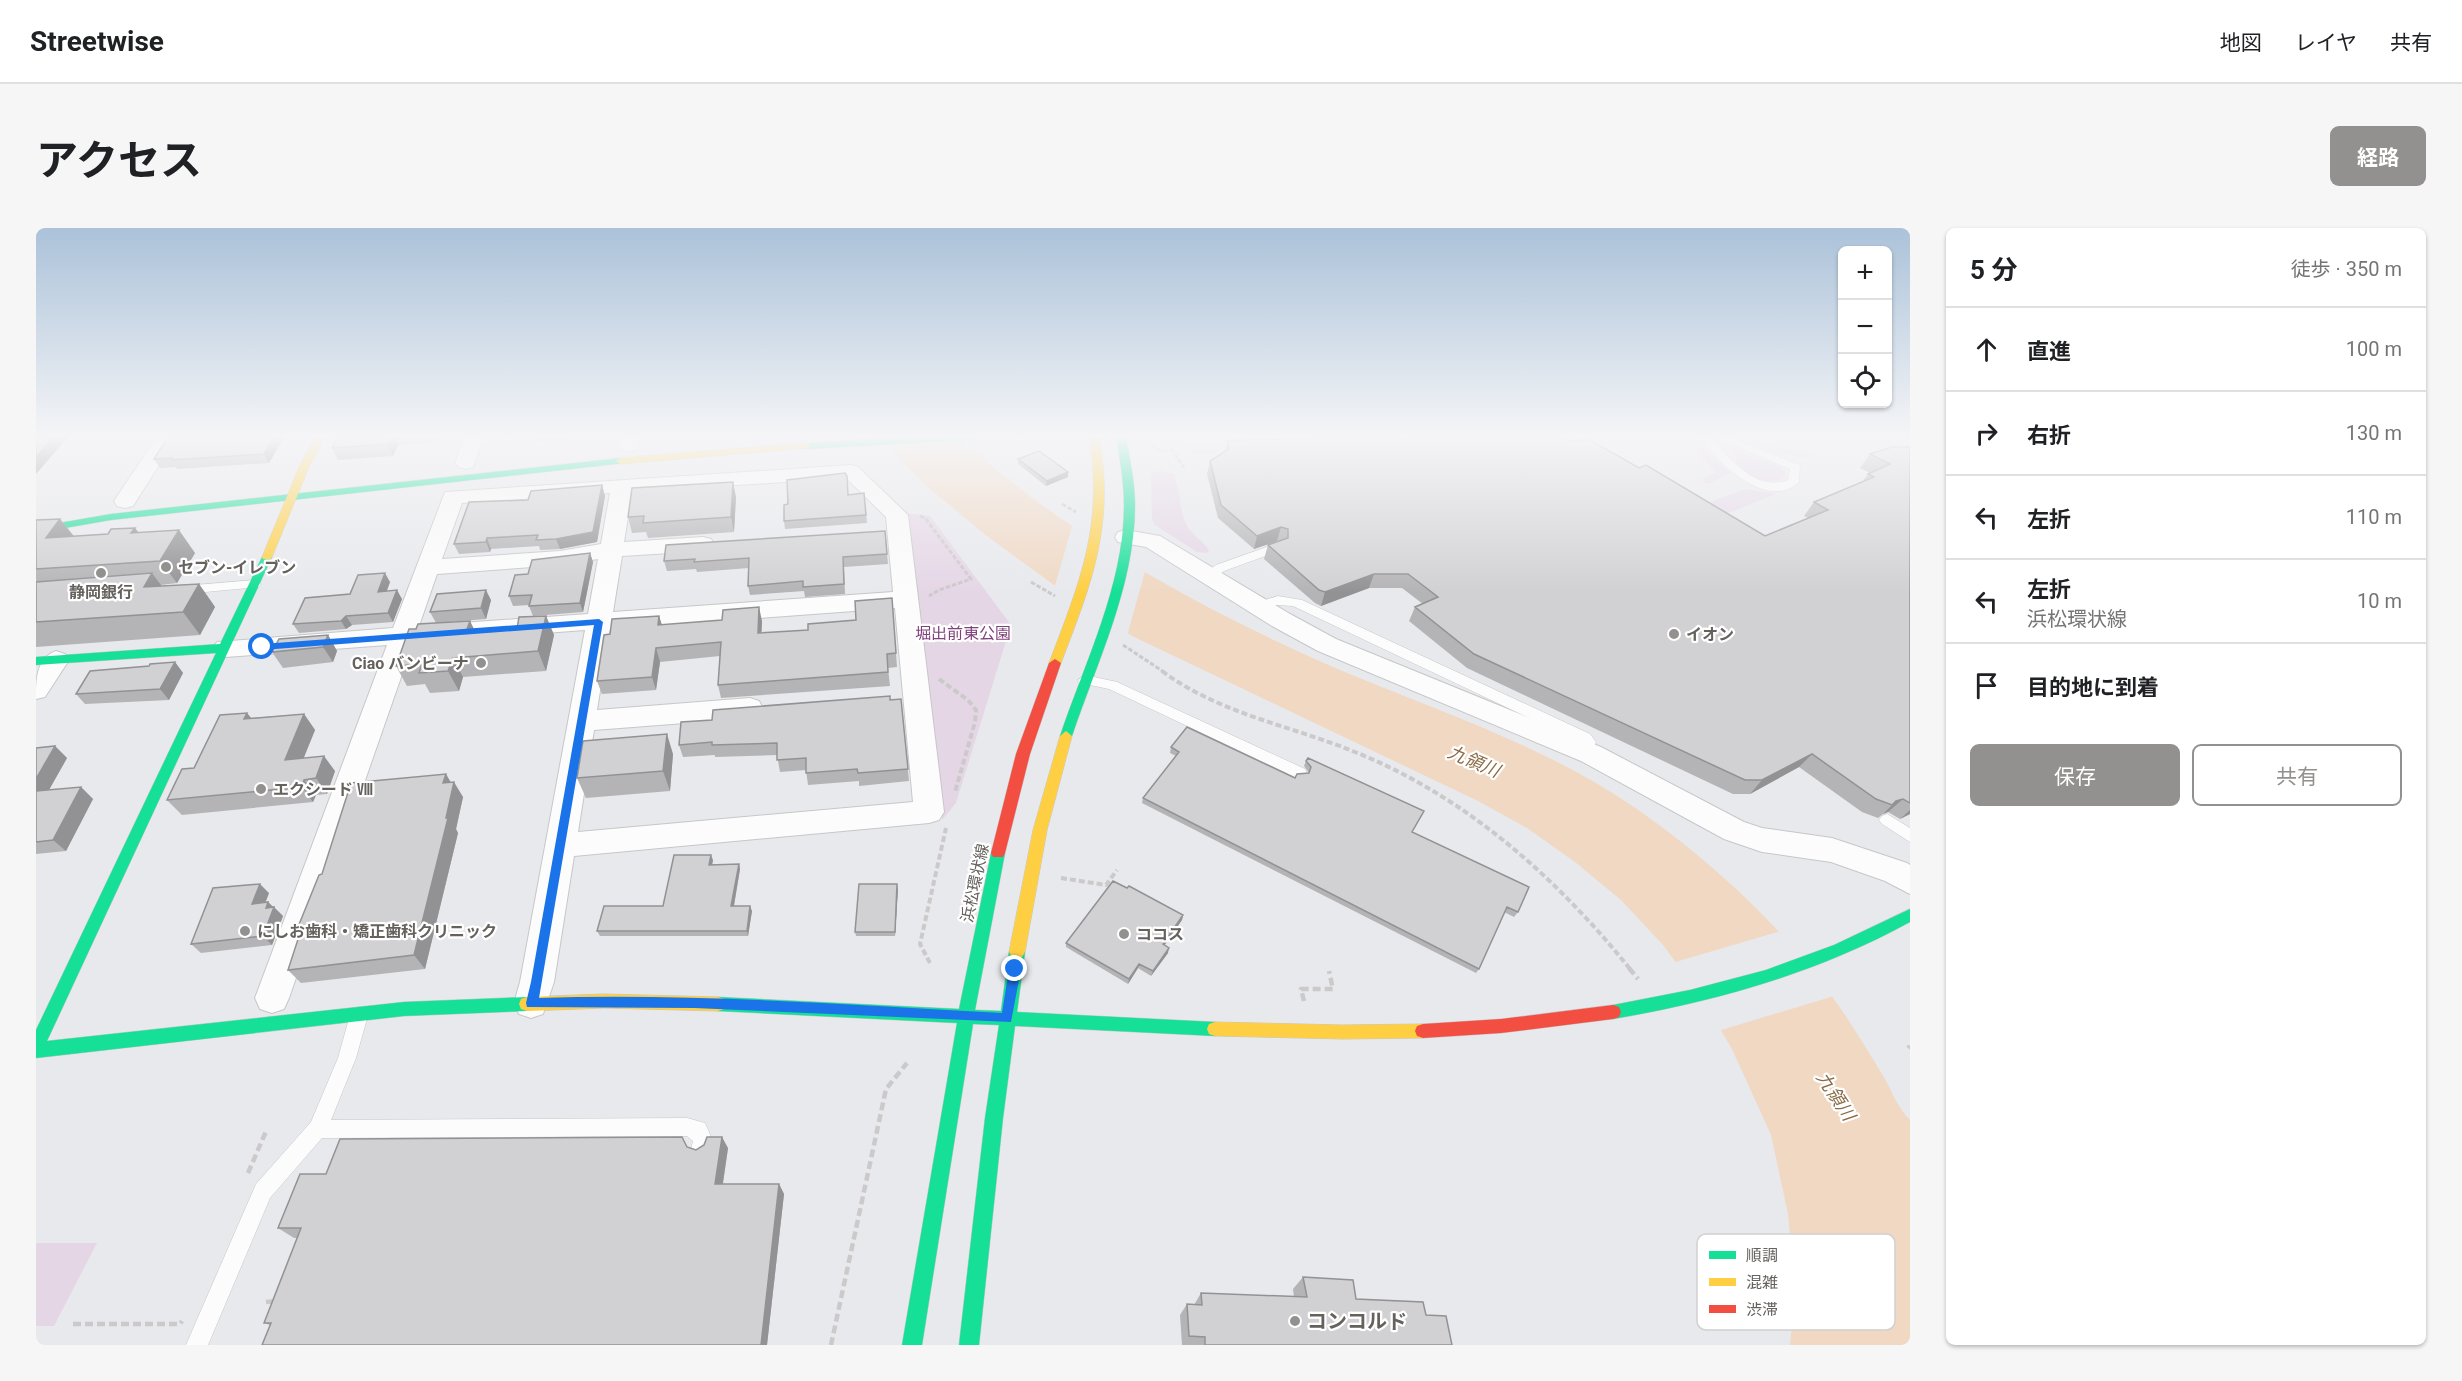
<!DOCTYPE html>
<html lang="ja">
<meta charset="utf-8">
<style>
:root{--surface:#fff;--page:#f6f6f6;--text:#202124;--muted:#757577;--line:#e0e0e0;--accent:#939190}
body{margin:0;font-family:Roboto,"Noto Sans JP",sans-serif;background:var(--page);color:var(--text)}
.controls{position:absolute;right:18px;top:18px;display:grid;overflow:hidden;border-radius:9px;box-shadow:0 2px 4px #0004}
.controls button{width:54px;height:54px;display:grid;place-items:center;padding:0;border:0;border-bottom:2px solid var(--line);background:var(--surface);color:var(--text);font:30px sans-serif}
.stop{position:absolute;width:18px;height:18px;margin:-14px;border:4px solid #1a73e8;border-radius:50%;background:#fff}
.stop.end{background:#1a73e8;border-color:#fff;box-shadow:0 2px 6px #0008}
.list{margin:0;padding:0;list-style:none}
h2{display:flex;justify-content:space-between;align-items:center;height:78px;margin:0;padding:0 24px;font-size:26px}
h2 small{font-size:20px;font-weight:400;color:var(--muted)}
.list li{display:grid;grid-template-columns:39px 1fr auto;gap:18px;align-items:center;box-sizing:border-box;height:84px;padding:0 24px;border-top:2px solid var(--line)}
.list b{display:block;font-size:22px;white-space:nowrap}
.list p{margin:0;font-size:20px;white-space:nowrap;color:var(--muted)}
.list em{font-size:20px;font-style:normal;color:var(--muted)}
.actions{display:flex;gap:12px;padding:18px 24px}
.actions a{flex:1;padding:14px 0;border:2px solid var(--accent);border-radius:9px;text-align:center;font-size:21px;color:var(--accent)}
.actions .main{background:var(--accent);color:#fff}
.icon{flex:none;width:33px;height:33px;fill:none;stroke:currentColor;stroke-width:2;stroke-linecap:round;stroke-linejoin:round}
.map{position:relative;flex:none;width:1874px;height:1117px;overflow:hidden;border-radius:9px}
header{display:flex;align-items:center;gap:36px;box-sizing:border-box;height:84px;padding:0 30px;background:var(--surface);border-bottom:2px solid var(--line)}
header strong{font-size:28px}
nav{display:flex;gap:33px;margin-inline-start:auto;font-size:21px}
.intro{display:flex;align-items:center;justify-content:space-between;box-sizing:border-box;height:144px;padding:0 36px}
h1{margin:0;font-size:42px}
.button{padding:15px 27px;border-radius:9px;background:var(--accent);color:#fff;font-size:21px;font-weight:700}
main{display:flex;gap:36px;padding:0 36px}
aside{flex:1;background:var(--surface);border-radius:9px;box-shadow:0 2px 4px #0004}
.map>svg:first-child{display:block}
.green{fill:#e5d6e6}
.water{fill:#f0d8c3}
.pier{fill:#e8e9ed}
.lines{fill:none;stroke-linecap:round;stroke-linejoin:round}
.lane-casing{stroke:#c6c7c8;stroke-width:1}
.street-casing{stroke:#c6c7c8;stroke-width:2}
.fast-casing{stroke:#c7c7c7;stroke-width:1}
.slow-casing{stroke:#c7c7c7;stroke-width:1}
.jam-casing{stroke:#c7c7c7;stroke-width:1}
.path-far2{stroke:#ccc9cb;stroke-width:3;stroke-dasharray:4.5 2;stroke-linecap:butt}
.path-far1{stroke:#ccc9cb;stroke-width:4;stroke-dasharray:6 3;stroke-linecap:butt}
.path{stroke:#ccc9cb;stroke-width:4.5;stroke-dasharray:8 4;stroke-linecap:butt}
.lane{fill:#fcfcfc;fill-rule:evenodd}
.street{fill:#fcfcfc;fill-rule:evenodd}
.fast{fill:#16e098;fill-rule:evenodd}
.slow{fill:#ffcf43;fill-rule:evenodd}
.jam{fill:#f24e42;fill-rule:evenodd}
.wall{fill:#b4b4b6}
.shaded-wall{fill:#929294}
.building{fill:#d1d1d4;stroke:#929294;stroke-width:1.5}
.route{fill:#1a73e8}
.poi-dot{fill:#939190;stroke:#fff;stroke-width:2}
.labels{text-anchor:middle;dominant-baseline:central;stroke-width:4.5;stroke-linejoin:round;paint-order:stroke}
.poi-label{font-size:16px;font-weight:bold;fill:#65625e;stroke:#fff;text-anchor:start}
.park-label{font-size:16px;fill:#81417c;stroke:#fff}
.street-label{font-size:16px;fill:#65625e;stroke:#fff}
.water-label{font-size:18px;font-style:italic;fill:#8b6b45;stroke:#fff}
.near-poi-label{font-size:20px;font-weight:bold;fill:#65625e;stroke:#fff;text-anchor:start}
.key{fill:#fff;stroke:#d1d0cf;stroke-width:1.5}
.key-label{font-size:16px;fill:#65625e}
</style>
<header>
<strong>Streetwise</strong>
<nav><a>地図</a><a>レイヤ</a><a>共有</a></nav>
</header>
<div class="intro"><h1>アクセス</h1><a class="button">経路</a></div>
<main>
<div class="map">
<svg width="1874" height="1117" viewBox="0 0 1874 1117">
<rect width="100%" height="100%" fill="#e8e9ed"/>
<path class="green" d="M1226 209H1321L1316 214 1184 219 1180 226 1154 225 1147 218 1149 214 1155 212Z
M1647 209H1655C1667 222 1681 230 1693 243V246L1672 256 1665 252 1677 246 1678 243Z
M1703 209C1718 209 1744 219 1760 223L1761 219 1768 221 1777 229C1756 231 1720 219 1703 209Z
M1693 220 1743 238 1749 243V250C1735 257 1711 251 1703 238 1699 232 1698 226 1693 220Z
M1125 243 1137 246C1145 262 1143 282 1151 298 1157 308 1169 314 1173 323L1171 325 1161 324 1119 297 1116 291 1115 249 1118 244Z
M1710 261 1740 266 1690 286 1672 275Z
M870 285 894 288 975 397 920 575 906 592Z
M0 1015H61L18 1098H0Z"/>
<path class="water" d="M922 209C1036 312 1175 387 1316 447 1416 488 1520 523 1608 586 1686 642 1758 710 1811 790 1824 810 1837 831 1849 851 1857 866 1862 880 1874 892V1117H1754L1759 1065 1752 986 1735 907 1696 821 1664 767 1627 717 1585 672 1539 634 1491 600 1442 573 1096 408 1018 357 951 308 895 262 850 218Z"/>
<path class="pier" d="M1037 295 1110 340 1091 408 1018 361Z
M1745 703 1766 726 1798 768 1682 803 1662 768 1636 735Z"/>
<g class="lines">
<defs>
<path id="lane" d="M1664 209H1675C1694 231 1719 264 1752 252L1754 241 1678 209H1692L1764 237 1763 254C1730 284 1682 234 1664 209Z
M1242 315 1246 316V322L1188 343 1176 351H1168L1166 348 1180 337Z
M219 352 225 356 223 359 148 366 142 362 148 358Z
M1242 368 1266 372 1554 506 1560 514 1554 527H1544L1542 523 1544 514 1257 378 1240 377 1225 384 1219 380 1229 372Z
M1049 447 1081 454 1269 541 1271 545 1269 549H1259L1073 461 1044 455 1042 452Z
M1851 586 1874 600V614L1846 596 1843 592 1846 588Z
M323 779 329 781 332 787 320 830 295 892 651 890 669 895C675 908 678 914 672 928L665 931 658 928 655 921 657 913 651 908 286 910 234 970 172 1117H150L220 956 275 894 302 830 314 787 317 781Z"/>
<path id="street" d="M121 209H141L97 278 89 280 81 278 78 273Z
M428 209H448L437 239 430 241 423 239 419 235Z
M584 209H604L600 222 593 224 586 222 583 218Z
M815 237 822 239 872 287 908 584 903 592 893 595 538 628 518 754 507 786 495 790 483 786 478 775 484 754 549 402 377 415 253 770 248 781 236 785 224 781 219 770 351 417 190 429 181 426 177 420 181 414 357 400 409 264ZM810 250 850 289 857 364 577 384 586 328 667 323 675 321 678 316 675 311 667 309 588 314 596 264ZM574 265 565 316 524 323 406 331 426 275ZM562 331 552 386 383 398 401 346 524 337ZM859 380 877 574 542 604 558 502 714 490 723 487 727 480 723 473 714 470 561 482 574 401Z
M1090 302 1124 308 1254 386 1300 411 1565 519 1708 594 1726 600 1796 610 1871 635 1874 637V666L1849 653 1795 634 1726 624 1688 611 1545 533 1282 423 1236 398 1110 319 1082 314 1079 309 1082 304Z
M20 423 29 426 33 432 9 469 0 471C0 452 0 430 20 423Z"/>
<path id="fast" d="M883 209H938L933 212 770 221 765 218 770 215Z
M1080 209H1090C1094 232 1099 254 1099 277 1099 357 1061 434 1036 508L1030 513 1024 508C1049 434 1088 357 1088 278 1088 254 1084 232 1080 209Z
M585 230 590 233 589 235 75 292 0 305V299L75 286Z
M231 326 236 329 11 813 368 774 491 769 497 771 499 776 497 781 491 783 368 788 0 830V802L180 425 0 437V429L184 416 226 329Z
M962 619 967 621 969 625 939 782 965 783 973 724 976 719 981 717 986 719 989 724 981 784 1179 794 1185 796 1187 801 1185 806 1179 808 979 798 967 890 943 1117H923L949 890 963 797 937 796 886 1117H866L921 795 682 783 676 781 674 776 676 771 682 769 923 781 955 625 957 621Z
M1874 681V694C1781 745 1681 773 1577 791L1571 789 1569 784 1571 779 1577 777 1654 762 1730 742 1798 717Z"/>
<path id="slow" d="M279 209H289L273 239 236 329 235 331H227L226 329 263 239Z
M1053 209H1063C1079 297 1056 354 1025 435L1019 439 1013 435C1044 354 1068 297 1053 209Z
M770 215 773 216V220L585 236 580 233 585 230Z
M1030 503 1036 508 1011 602 989 724 986 729 981 731 976 729 973 724 997 602 1024 508Z
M568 766 682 769 688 771 690 776 688 781 682 783 568 780 491 783 485 781 483 776 485 771 491 769Z
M1179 794 1307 797 1387 796 1393 798 1395 803 1393 808 1387 810 1307 811 1179 808 1173 806 1171 801 1173 796Z"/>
<path id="jam" d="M1019 431 1025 435 994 526 969 625 967 629H957L955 625 980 526 1013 435Z
M1577 777 1583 779 1585 784 1583 789 1577 791 1465 805 1387 810 1381 808 1379 803 1381 798 1387 796 1465 791Z"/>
</defs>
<use href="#lane" class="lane-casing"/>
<use href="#street" class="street-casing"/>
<use href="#fast" class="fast-casing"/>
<use href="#slow" class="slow-casing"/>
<use href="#jam" class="jam-casing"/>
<path class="path-far2" d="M1116 218 1125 223 1136 222 1148 240
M1026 276 1040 284
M884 288 889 290 935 351 903 362 893 368
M995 354 1019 368
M1087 417 1128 444"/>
<path class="path-far1" d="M1126 443C1184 486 1253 497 1319 524 1429 568 1520 649 1594 741
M903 451 932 472 940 482 939 494 919 564
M1025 650 1070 657 1081 642
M894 735 884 716 910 600"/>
<path class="path" d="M1593 740 1602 751
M1268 773 1265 761H1297L1293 743
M1872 820 1874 818
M212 945 231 901
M230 1074 241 1073
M37 1096H144L146 1093
M795 1117 850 861 871 835"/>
<use href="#lane" class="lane"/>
<use href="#street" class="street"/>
<use href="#fast" class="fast"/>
<use href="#slow" class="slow"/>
<use href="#jam" class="jam"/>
</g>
<path class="wall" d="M248 209 233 235 141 241 140 239 124 240 118 231Z
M301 209H412L411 210 403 211 402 214 362 217 357 228 302 232 296 220Z
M497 209H534V211L499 214Z
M1366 210 1532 213 1603 240 1729 308 1772 290 1768 288 1778 274 1826 254 1832 246 1834 245 1824 240 1834 226 1874 219V586L1864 591 1852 584 1847 586 1842 590 1826 584 1763 539 1714 566H1697L1431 440 1373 393 1379 379 1387 376 1366 360H1333L1285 378 1279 375 1228 331 1232 317 1242 313 1218 321 1182 290 1171 246 1174 233 1189 224 1191 213Z
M982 231 1032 249 1010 258 982 236Z
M566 257 569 268 561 314 524 321 504 322 503 318 455 321 454 324 423 326 418 316 492 272Z
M828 265 831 295 749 301 748 293 752 276 813 267Z
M700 269 698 304 612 310 610 304 596 305 592 289Z
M24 291 38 308 72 306 99 300 103 305 159 325 141 355 125 357 126 358 163 356 179 379 164 407 0 419V292Z
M849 303 852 336 808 339 809 366 769 369 768 363 714 367 712 358 713 340 661 344 660 341 631 343 628 333Z
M554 325 557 334 547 384 497 388 493 378 494 377 477 378 473 368 492 346Z
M354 354 351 363 366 371 357 394 316 397 310 401 263 405 257 396 314 366Z
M856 370 861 439 852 440 854 458 685 470 682 457 684 428 624 434 620 462 566 466 561 453 623 388 626 397 726 393 725 405 772 402 820 392Z
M455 372 450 391 400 395 394 384Z
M510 388 518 407 510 443 427 449 423 463 394 465 389 456 371 458 360 438 439 404 481 401Z
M292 407 301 423 297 434 247 440 236 424Z
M139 434 147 445 133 472 49 476 40 466 113 438Z
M865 471 873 553 823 558V553L772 557 770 542 744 544 741 527 679 529V527L647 529 643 517 676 492Z
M211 485 215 490 268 486 279 502 267 530 299 543 291 566 280 567 277 574 146 587 131 572 158 540Z
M19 518 31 530 13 562 45 559 57 571 30 623 0 626V520Z
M1135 519 1259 550 1273 545 1268 538 1270 533 1376 604 1482 684 1478 689 1468 684 1443 741 1440 745 1106 575 1107 570 1140 528 1134 525Z
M637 526 634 563 550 570 541 550Z
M415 554 427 569 420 601 422 605 389 741 265 755 252 742 265 702 262 699 286 646Z
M677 632 676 637 703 636 704 641 698 678 716 683 712 708H564L561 703 627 678Z
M1091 660 1147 687 1146 692 1128 717 1132 725 1115 748 1102 740 1092 756 1030 719V715Z
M862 661 859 708H820L819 704Z
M233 665 229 675 232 674 247 688 236 717 165 725 155 716Z
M652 919 660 922 692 920 687 956H743L748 966 731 1117H226L234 1097 228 1095 262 1010H258L242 1000 290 946Z
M1267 1049 1320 1071 1390 1087 1416 1117H1146L1144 1087 1151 1076 1158 1077 1165 1065 1258 1069 1257 1061Z"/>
<path class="shaded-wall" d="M17 209H32L0 246V229Z
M238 209H248L233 235 228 226Z
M354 209H358L362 217 357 228 351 216Z
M1032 244V249L1010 258 1011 253Z
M697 254 700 269 698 304 695 289Z
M566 257 569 268 561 314 524 321 520 311Z
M24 291 42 314 10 310Z
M1245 299 1241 313 1218 321 1221 308Z
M99 300 116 323 95 305Z
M143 302 159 325 141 355 124 333Z
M451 310 455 321 454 324 450 314Z
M554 325 557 334 547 384 544 375Z
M116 345 133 368 108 359Z
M349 345 354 354 347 372 342 364Z
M1338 346 1333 360 1285 378 1289 364Z
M163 356 179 379 164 407 147 384Z
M361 362 366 371 357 394 352 385Z
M450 362 455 372 450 391 445 380Z
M723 379 726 393 725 419 722 405Z
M310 388 316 397 310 401 305 393Z
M510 388 518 407 510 443 502 423Z
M623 388 627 401 622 397Z
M434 393 444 413 430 404Z
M292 407 301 423 297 434 287 419Z
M620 420 624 434 620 462 616 449Z
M417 430 427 449 423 463 412 443Z
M139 434 147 445 133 472 124 461Z
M211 485 223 500 208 491Z
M268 486 279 502 261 547 249 532Z
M631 506 637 526 634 563 627 543Z
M19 518 31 530 5 576 0 571V551Z
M1776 526 1763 539 1714 566 1726 552Z
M288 528 299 543 291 566 280 550Z
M410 546 417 558 418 554 427 569 420 601 422 605 389 741 378 727 410 590 407 555Z
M268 552 280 567 277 574 266 559Z
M45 559 57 571 30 623 17 612Z
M1867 571 1852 584 1847 586 1860 573Z
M1874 582V586L1864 591Z
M675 627 677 632 675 642 673 637Z
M703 636 704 641 697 683 695 678Z
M224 656 233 665 225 686 216 676Z
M861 656 862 661 859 708V704Z
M232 674 238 680V679L247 688 236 717 227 708 230 680Z
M714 678 716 683 712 708 711 703Z
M1147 687 1146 692 1126 721 1127 716Z
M1133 720 1132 725 1115 748 1117 743Z
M1103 736 1102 740 1092 756 1093 751Z
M686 909 692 920 685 967 679 956Z
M743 956 748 966 731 1117H725Z"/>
<path class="building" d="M0 209H17L0 229Z
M132 209H238L228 226 135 232 136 230 118 231Z
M301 209H354L351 216 296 220Z
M1284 209H1365L1366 210H1374V209H1529L1532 213 1554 212 1603 240 1610 237 1729 308 1792 282 1778 274 1838 249 1832 246 1854 236 1834 226 1856 219H1874V575L1867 571 1860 573 1856 577 1840 571 1776 526 1726 552H1709L1438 426 1379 379 1402 369 1372 346H1338L1289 364 1283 362 1232 317 1252 310V301L1245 299 1221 308 1185 277 1174 233 1193 221 1191 213Z
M1003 223 1032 244 1011 253 982 231Z
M809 245 811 248 812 267 828 265 830 287 748 293V277L752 276 751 252Z
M697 254 695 289 607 295 608 288 592 289 596 260Z
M566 257 557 304 520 311 500 312 502 307 451 310 450 314 418 316 433 274 492 272 495 263Z
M24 291 10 310 72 306 75 301 99 300 95 305 143 302 124 333 0 341V292Z
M849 303 851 326 807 329 808 356 767 359V353L712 358 713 330 658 334 659 331 628 333 630 317Z
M554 325 544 375 493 378 496 367 473 368 479 347 492 346 496 332Z
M116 345 108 359 163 356 147 384 0 394V354Z
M349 345 342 364 361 362 352 385 310 388 305 393 257 396 269 370 314 366 322 347Z
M450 362 445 380 394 384 401 366Z
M856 370 860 425 851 426 852 444 682 457 685 414 620 420 616 449 561 453 568 407 574 406 576 391 623 388 622 397 686 392 687 382 723 379 722 405 772 402V396L820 392 819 373Z
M510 388 502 423 417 430 412 443 383 445 386 436 360 438 373 401H380L382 396 434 393 430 404 481 401 483 389Z
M292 407 287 419 236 424 243 411Z
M139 434 124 461 40 466 54 443 113 438 114 436Z
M854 468V472L865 471 872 541 822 545 821 541 770 545V530L741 532V515L676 517V514L643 517 645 494 676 492 677 482Z
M211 485 208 491 268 486 249 532 288 528 280 550 268 552 266 559 131 572 146 541 158 540 184 487Z
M1151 499 1259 550 1261 546 1273 545 1275 539 1270 533 1272 530 1388 583 1376 604 1493 659 1482 684 1471 679 1443 741 1107 570 1143 524 1135 519Z
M631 506 627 543 541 550 547 513Z
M19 518 0 551V520Z
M410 546 407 555 418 554 410 590H412L378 727 252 742 266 699H262L283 647 286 646 315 555Z
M45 559 17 612 0 614V563Z
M638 627H675L673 637 703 636 695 678H714L711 703H561L568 678H627Z
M1077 653 1091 660 1093 658 1147 687 1127 716 1133 720 1117 743 1103 736 1093 751 1030 715Z
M224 656 216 676 232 674 230 680 238 679 227 708 155 716 177 660Z
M823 656H861L859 704H819Z
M646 909 651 919 660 922 668 917 671 909H686L679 956H743L725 1117H226L235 1095H228L265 1000H242L264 946H290L304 911Z
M1267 1049 1317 1052 1320 1071 1387 1074 1390 1087 1410 1088 1416 1117H1169V1109L1153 1108 1151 1076 1166 1077 1165 1065 1271 1069Z"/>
<linearGradient id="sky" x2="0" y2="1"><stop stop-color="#abc2d9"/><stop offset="0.57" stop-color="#f5f5f7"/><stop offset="1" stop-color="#f5f5f7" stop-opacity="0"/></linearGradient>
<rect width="1874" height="365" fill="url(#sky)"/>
<path class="route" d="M563 391 567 394 503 770C657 765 812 777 966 785L973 741 979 736 985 741 975 794 658 780 491 779 490 775 495 754 558 397 226 422 222 419 226 416Z"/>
<g class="poi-dot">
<circle cx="130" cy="339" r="6"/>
<circle cx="65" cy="345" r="6"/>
<circle cx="1638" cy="406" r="6"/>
<circle cx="445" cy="435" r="6"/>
<circle cx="225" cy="561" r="6"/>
<circle cx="209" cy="703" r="6"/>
<circle cx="1088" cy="706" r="6"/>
<circle cx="1259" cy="1093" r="6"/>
</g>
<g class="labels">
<g class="poi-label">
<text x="142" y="339">セブン-イレブン</text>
<text x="65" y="364" text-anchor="middle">静岡銀行</text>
<text x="1650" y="406">イオン</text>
<text x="433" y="435" text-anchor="end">Ciao バンビーナ</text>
<text x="237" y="561">エクシード Ⅷ</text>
<text x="221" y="703">にしお歯科・矯正歯科クリニック</text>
<text x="1100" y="706">ココス</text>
</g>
<g class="park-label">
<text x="927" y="405">堀出前東公園</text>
</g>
<g class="street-label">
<text transform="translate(939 655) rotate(-78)">浜松環状線</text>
</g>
<g class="water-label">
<text transform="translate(1438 533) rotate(23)">九領川</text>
<text transform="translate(1800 868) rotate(57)">九領川</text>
</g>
<g class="near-poi-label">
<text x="1271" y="1093">コンコルド</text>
</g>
</g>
<rect x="1661" y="1006" width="198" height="96" rx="9" class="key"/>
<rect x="1673" y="1023" width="27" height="8" fill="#16e098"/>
<rect x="1673" y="1050" width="27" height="8" fill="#ffcf43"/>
<rect x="1673" y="1077" width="27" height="8" fill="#f24e42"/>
<g class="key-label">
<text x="1710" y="1033">順調</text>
<text x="1710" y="1060">混雑</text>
<text x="1710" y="1087">渋滞</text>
</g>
</svg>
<div class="controls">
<button>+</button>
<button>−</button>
<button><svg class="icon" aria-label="locate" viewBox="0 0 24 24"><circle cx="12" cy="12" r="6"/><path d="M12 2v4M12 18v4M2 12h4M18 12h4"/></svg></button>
</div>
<div class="stop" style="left:226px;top:419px"></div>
<div class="stop end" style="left:979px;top:741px"></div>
</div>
<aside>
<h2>5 分<small>徒歩 · 350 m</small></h2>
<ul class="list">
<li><svg class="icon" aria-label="ahead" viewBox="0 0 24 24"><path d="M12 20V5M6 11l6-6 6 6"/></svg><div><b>直進</b></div><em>100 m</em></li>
<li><svg class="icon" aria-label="right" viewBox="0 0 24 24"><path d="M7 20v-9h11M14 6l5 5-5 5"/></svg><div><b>右折</b></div><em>130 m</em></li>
<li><svg class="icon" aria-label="left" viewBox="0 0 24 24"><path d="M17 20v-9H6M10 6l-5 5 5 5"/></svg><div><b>左折</b></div><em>110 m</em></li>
<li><svg class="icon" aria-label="left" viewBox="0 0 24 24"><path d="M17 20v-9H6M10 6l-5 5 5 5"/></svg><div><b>左折</b><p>浜松環状線</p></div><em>10 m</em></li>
<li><svg class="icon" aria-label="arrive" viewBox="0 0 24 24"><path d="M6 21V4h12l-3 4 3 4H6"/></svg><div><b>目的地に到着</b></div></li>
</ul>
<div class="actions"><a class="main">保存</a><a>共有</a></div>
</aside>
</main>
